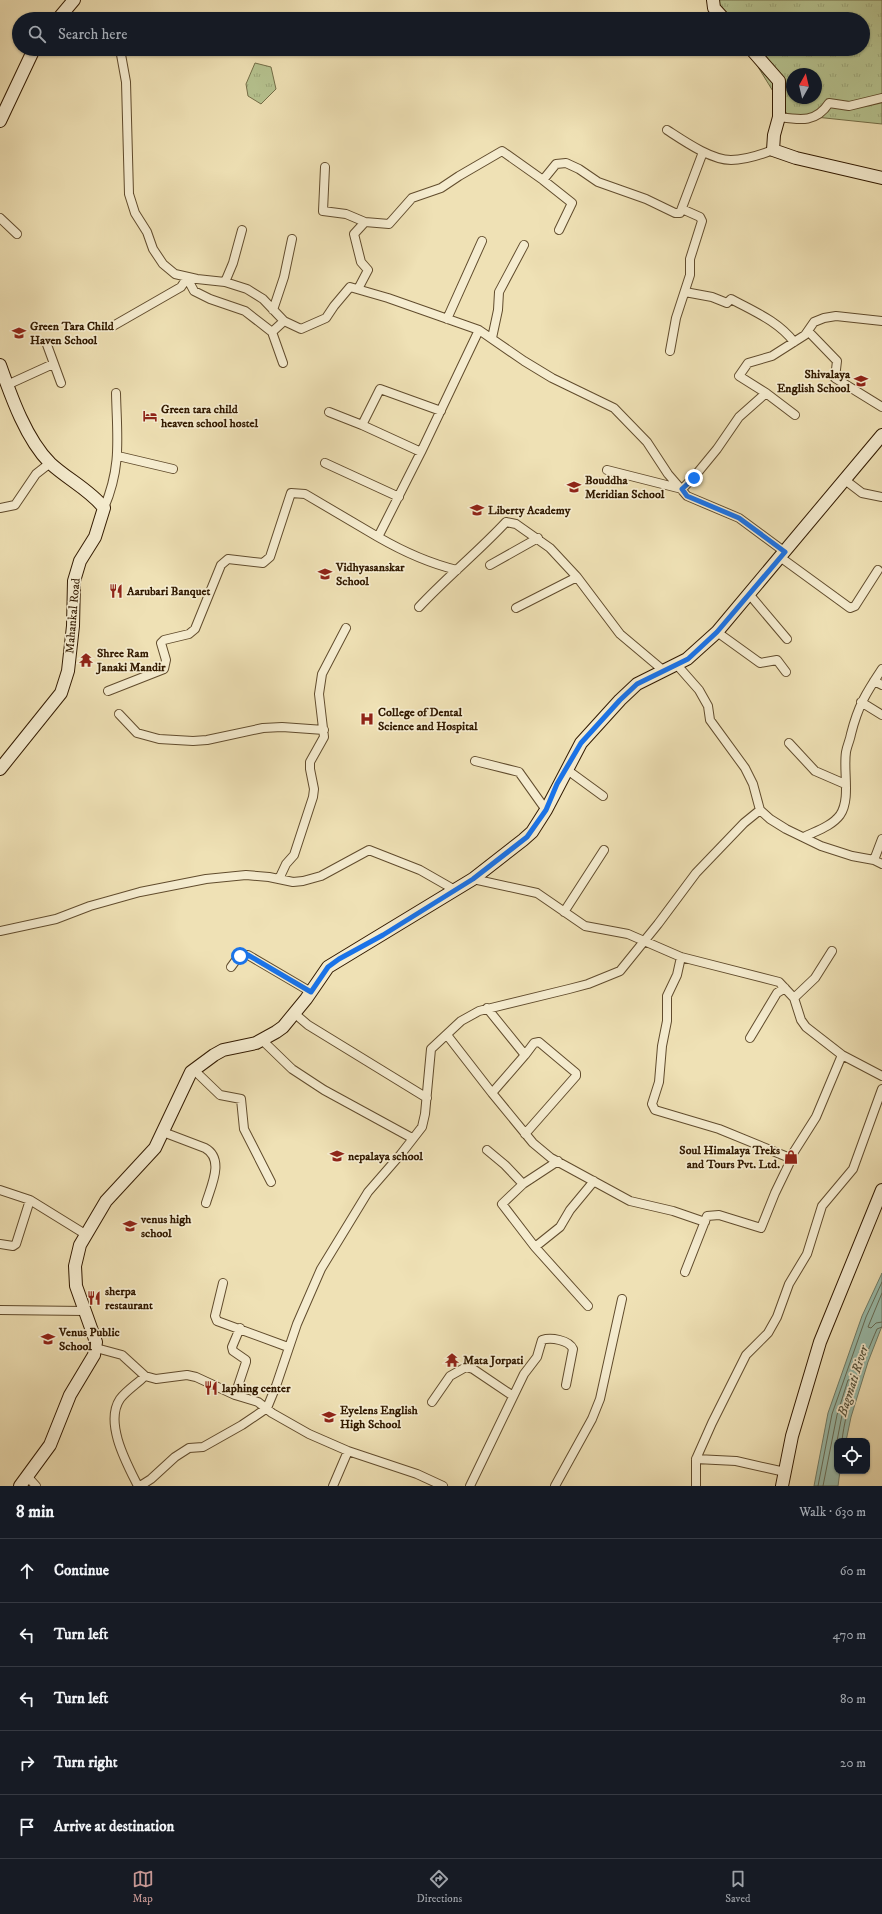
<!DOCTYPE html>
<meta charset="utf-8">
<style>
:root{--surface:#171b24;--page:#242831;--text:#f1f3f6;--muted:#9ea1a6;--line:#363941;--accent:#c59692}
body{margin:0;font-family:"IM FELL DW Pica",serif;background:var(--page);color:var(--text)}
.controls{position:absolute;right:12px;bottom:12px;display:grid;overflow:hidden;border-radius:8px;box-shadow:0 1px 3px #0004}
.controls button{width:36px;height:36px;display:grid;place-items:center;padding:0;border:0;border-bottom:1px solid var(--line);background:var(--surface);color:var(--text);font:20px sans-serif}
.compass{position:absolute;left:786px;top:68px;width:36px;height:36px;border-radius:50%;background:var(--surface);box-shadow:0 1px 3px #0004;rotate:8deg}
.stop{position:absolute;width:12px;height:12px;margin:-9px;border:3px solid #1a73e8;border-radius:50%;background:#fff}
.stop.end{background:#1a73e8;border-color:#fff;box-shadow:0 1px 4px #0008}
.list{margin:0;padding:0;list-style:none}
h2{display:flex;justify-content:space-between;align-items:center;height:52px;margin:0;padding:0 16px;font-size:17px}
h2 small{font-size:13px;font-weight:400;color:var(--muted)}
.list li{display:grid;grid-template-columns:26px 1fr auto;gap:12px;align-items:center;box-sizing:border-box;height:64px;padding:0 16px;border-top:1px solid var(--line)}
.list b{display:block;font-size:15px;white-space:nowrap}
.list em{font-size:13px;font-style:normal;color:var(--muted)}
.icon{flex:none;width:22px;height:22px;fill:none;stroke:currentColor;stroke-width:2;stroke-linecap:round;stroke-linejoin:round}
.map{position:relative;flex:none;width:882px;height:1486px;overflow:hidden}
.search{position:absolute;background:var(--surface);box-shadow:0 1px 3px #0004;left:12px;right:12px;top:12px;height:44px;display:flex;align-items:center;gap:10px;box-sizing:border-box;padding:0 14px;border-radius:22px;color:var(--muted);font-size:15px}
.sheet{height:372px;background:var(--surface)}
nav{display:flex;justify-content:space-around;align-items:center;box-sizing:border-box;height:56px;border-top:1px solid var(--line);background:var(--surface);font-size:11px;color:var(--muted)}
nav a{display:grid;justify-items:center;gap:2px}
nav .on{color:var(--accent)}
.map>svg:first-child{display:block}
.park{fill:url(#park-tufts);stroke:#746e48;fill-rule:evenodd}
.water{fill:#9abeae;stroke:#707c68}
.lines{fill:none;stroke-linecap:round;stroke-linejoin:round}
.shore{stroke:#666c57;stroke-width:1}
.street-casing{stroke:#614c2d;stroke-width:10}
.secondary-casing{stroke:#321a00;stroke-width:14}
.street{stroke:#f5eccf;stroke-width:8}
.secondary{stroke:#f5eccf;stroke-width:12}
.route{stroke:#1a73e8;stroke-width:5}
.labels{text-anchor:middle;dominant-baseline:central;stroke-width:3.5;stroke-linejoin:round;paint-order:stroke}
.poi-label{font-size:12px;font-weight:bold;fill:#321a00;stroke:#f5eccf;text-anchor:start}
.street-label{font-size:12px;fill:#321a00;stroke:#f5eccf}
.water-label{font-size:13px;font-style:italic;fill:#56533d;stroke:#f5eccf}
</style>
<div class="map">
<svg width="882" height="1486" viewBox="0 0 882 1486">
<defs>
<pattern id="park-tufts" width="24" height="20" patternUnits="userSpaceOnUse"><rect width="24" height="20" fill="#b6c390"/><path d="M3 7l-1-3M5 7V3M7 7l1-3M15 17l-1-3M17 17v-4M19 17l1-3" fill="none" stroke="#9da77a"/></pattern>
</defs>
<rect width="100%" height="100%" fill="#efe1b5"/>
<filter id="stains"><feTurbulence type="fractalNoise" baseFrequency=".005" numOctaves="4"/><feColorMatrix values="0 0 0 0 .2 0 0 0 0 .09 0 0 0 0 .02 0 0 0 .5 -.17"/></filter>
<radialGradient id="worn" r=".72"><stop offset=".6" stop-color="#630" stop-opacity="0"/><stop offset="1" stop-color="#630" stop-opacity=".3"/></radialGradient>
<path class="park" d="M717 0H882V124L787 114 747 49H863V19H729ZM792 74H816V98H792Z
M255 63 271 67 276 89 261 104 248 96 246 84Z"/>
<path class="water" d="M882 1273V1326L868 1362 851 1417 846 1441H837V1471H840L838 1486H814L828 1413 862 1316Z"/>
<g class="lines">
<path class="shore" d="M882 1293 868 1327 871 1328 876 1323 882 1322
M842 1441C845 1408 864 1359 877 1329L882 1327
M818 1486 832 1414 866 1317 882 1282
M823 1486 837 1415 848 1380 851 1379 852 1381 842 1415 837 1441"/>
<defs>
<path id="street" d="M120 49 126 82 129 194 135 213 147 232 153 249 163 264 175 274 197 279 225 282 247 289 263 299 284 321 301 329 326 318 334 306 350 287 388 298 479 330 524 361 552 378 614 408 647 442 668 474 687 496 739 518 785 552
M779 117C800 120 816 123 829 103L849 106 882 98
M667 130C684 141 711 160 731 160 746 160 760 155 773 150
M325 167 323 211 346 214 365 222 354 234 361 262 368 270 358 289
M543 180 572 203 559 230
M0 218 17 234
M365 222 389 224 412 198 441 188 459 176 502 151 543 180 556 164 566 163 579 169 598 182 646 199 675 213H680L703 152
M225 282 233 263 242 230
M685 292 712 297 727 303 731 299C753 311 778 321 794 342
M273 310 284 277 292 239
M447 319 482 241
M113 326 181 287 187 278 194 291 210 299 245 311 272 332 284 321
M808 331 837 361 835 378 882 407
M272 332 283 363
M492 338 498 310 499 292 524 245
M46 342 61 383
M670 351 676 318 690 275V259L702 221 700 217 682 209
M7 385 53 364
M766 393 795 415
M329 412 362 425 421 452
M362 425 380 389 441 411
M118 456 173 469
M325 463 399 497
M607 470 682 489 694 477 717 449 739 417 766 393 739 376 748 363 772 356 805 335 814 322 824 318 836 316 882 321
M845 480 862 493 882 497
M0 508 15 505 36 474 50 463
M104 508C122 466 117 437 116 393
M780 557 850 608 855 606 878 570
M490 565 538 538
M457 570C428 563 404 552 378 537L421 452 479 330
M749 594 787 639
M419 607C447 577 478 552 506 522L516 524 550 548 577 577 620 634 664 671
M516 608 577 577
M717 632 760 663 777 660 786 672
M677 665 699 690 708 706 710 720 745 768 753 784 760 810 770 819 786 829 821 846 852 856 874 860 882 864
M874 681 882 685
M108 691 164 669 166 660 161 643 164 640 189 634 195 629 221 565 228 559 263 563 270 557 291 493 305 494 378 537
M861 702 882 715
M119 714 137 733 159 739 193 741 207 740 263 728 282 727 324 730
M789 743 815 771 845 784
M475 761 519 772 546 810
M566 769 603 796
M804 837C816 831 832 826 840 815 851 799 843 771 846 752 847 746 850 740 851 734 858 706 866 693 882 669
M874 860 882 839
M279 879 286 864 294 855 313 797 314 789 310 769V762L324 737 319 694 322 674 346 628
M473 879 537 893 585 926 628 934 681 957 779 982 794 998 801 1020 806 1027 842 1055 882 1076
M564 912 604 850
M0 931 56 919 90 906 140 892 206 879 246 875 269 877 293 882 303 881 321 876 369 850 420 870 455 890
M681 957 677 975 667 996V1021L662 1046 659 1082 652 1104 655 1110 719 1129 790 1158 789 1164 775 1193 761 1228 719 1215 707 1216 685 1272
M231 967 239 956 248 955 311 992
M794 998 815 978 832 951
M294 1013 308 1025 427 1098
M447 1035 492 1093 525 1055 487 1008
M750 1038 777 993 785 988
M262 1040 292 1069 324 1090 412 1138
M194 1070 220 1095 241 1099 244 1129 271 1182
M492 1093 533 1143 551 1158 630 1201 673 1211 705 1222
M163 1132 205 1148C225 1159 211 1186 206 1203
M525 1134 576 1076V1073L539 1042 534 1043 525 1055
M487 1150 505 1165 523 1184
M790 1158 816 1117 842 1055
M558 1161 523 1184 502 1204 535 1247 588 1306
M0 1190 30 1200 85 1234
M0 1244 13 1246 16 1244 30 1200
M535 1247 560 1227 570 1210 594 1181
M223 1283 215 1316 217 1321 288 1347
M0 1310 84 1311
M96 1348 122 1355 145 1376 156 1379 187 1375 196 1377 235 1395 258 1402 272 1413 309 1434 348 1451 417 1474 443 1486
M235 1395 246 1362V1360L233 1351 232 1347 240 1328
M432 1402 450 1376 466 1367 473 1369 513 1396
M696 1459 712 1423 746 1355 768 1333 777 1317 789 1284 807 1254 822 1206 853 1169 882 1089
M27 1476 36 1486
M138 1486C127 1464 104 1423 120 1399 127 1390 137 1384 145 1376
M140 1486 151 1479 175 1457 189 1448 203 1447 242 1425 267 1408 276 1386 297 1324 321 1269 368 1192 401 1154 422 1127 425 1114 431 1049 461 1021 479 1011 569 989 588 984 620 971 658 924 696 873 744 823 760 810
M333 1486 348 1451
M470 1486 524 1374 537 1357 542 1340C551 1337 569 1340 573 1349L566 1385
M555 1486 592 1419 600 1399 622 1299
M696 1486V1459L736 1461 785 1472"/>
<path id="secondary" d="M713 0 714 8 724 19
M58 19 74 0
M751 49 779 81V117L774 135 773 150 796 158 882 178
M0 121 34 49
M0 365C11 396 26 439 50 463 67 479 90 490 104 508L95 537 80 561 74 581 73 626 68 671 61 693 0 769
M20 1486 50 1445 70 1395 94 1355 96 1342 76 1286 75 1266 80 1245 106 1201 155 1148 191 1072 214 1055 223 1050 256 1043 276 1032 283 1027 306 999 328 967 473 879 523 840 532 832 546 810 581 743 620 700 637 684 687 659 717 632 882 435
M782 1486 792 1436 820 1342 882 1190"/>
</defs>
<use href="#street" class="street-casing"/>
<use href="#secondary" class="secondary-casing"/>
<use href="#street" class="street"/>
<use href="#secondary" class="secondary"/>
</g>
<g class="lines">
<path class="route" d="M240 956 248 955 311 992 328 967 339 959 383 935 473 879 527 837 546 810 557 784 581 743 620 700 637 684 688 659 717 632 785 552 739 518 687 496 682 489 694 478"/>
</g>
<defs>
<symbol id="school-bare" viewBox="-9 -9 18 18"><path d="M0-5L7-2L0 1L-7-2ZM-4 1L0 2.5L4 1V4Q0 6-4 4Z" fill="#8f2418" stroke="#f5eccf" stroke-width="2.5" paint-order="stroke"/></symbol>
<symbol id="hotel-bare" viewBox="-9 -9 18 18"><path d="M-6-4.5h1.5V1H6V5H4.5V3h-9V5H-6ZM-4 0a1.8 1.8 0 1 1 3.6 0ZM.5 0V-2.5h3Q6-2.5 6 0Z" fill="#8f2418" stroke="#f5eccf" stroke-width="2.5" paint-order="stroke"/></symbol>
<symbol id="restaurant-bare" viewBox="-9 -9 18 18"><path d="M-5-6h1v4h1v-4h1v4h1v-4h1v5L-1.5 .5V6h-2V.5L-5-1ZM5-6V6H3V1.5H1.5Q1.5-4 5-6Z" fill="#8f2418" stroke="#f5eccf" stroke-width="2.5" paint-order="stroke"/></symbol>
<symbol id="temple-bare" viewBox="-9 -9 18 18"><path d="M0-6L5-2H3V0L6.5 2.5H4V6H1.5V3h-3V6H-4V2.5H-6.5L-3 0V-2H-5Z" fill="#8f2418" stroke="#f5eccf" stroke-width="2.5" paint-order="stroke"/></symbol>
<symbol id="hospital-bare" viewBox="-9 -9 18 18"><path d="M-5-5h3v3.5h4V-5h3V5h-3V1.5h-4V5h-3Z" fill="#8f2418" stroke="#f5eccf" stroke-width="2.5" paint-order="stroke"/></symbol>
<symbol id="shop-bare" viewBox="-9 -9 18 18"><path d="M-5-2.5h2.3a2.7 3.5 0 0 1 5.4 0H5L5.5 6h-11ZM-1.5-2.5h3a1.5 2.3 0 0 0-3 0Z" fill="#8f2418" stroke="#f5eccf" stroke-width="2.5" paint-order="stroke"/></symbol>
</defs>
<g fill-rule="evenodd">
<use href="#school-bare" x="9" y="323" width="20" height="20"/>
<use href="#school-bare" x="851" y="371" width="20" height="20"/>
<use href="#hotel-bare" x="140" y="406" width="20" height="20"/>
<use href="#school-bare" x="564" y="477" width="20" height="20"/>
<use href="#school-bare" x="467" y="500" width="20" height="20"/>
<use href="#school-bare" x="315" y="564" width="20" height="20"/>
<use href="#restaurant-bare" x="106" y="581" width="20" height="20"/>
<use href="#temple-bare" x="76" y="650" width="20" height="20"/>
<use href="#hospital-bare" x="357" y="709" width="20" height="20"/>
<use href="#school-bare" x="327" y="1146" width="20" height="20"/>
<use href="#shop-bare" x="781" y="1147" width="20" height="20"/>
<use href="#school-bare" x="120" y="1216" width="20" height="20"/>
<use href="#restaurant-bare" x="84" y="1288" width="20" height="20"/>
<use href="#school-bare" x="38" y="1329" width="20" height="20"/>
<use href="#temple-bare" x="442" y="1350" width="20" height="20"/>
<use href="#restaurant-bare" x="201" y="1378" width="20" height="20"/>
<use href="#school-bare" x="319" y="1407" width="20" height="20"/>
</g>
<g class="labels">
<g class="poi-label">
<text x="30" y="326">Green Tara Child<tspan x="30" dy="14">Haven School</tspan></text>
<text x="850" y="374" text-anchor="end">Shivalaya<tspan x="850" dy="14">English School</tspan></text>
<text x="161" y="409">Green tara child<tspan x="161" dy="14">heaven school hostel</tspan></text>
<text x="585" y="480">Bouddha<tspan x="585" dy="14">Meridian School</tspan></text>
<text x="488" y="510">Liberty Academy</text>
<text x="336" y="567">Vidhyasanskar<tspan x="336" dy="14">School</tspan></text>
<text x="127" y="591">Aarubari Banquet</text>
<text x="97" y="653">Shree Ram<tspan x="97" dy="14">Janaki Mandir</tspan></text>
<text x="378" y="712">College of Dental<tspan x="378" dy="14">Science and Hospital</tspan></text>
<text x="780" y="1150" text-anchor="end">Soul Himalaya Treks<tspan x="780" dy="14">and Tours Pvt. Ltd.</tspan></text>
<text x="348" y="1156">nepalaya school</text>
<text x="141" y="1219">venus high<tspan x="141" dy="14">school</tspan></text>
<text x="105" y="1291">sherpa<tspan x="105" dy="14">restaurant</tspan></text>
<text x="59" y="1332">Venus Public<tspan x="59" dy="14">School</tspan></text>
<text x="463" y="1360">Mata Jorpati</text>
<text x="222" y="1388">laphing center</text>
<text x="340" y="1410">Eyelens English<tspan x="340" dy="14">High School</tspan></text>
</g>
<g class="street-label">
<text transform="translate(73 616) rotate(-85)">Mahankal Road</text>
</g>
<g class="water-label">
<text transform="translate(853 1381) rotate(-72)">Bagmati River</text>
</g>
</g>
<rect width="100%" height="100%" filter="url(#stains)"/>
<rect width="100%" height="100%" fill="url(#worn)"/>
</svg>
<div class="controls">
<button><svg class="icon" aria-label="locate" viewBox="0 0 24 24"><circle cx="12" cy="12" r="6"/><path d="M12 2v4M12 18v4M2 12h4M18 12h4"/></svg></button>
</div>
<svg class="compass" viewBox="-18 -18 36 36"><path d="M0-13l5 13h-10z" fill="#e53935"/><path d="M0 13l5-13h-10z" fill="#9ea1a6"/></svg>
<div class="stop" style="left:240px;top:956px"></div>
<div class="stop end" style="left:694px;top:478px"></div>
<div class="search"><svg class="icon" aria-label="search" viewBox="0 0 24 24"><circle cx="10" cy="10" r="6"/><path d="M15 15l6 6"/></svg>Search here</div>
</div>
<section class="sheet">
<h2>8 min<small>Walk · 630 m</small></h2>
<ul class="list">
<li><svg class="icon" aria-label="ahead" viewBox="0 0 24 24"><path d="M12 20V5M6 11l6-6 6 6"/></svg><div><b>Continue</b></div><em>60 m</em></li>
<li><svg class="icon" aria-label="left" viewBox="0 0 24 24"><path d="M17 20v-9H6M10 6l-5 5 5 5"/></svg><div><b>Turn left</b></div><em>470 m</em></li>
<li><svg class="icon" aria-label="left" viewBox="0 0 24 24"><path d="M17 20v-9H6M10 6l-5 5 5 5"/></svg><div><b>Turn left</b></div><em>80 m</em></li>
<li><svg class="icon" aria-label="right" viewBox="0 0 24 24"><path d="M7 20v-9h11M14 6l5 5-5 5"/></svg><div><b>Turn right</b></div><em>20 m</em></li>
<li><svg class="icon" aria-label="arrive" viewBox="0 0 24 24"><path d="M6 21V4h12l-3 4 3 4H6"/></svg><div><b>Arrive at destination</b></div></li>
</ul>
</section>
<nav>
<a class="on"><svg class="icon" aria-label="map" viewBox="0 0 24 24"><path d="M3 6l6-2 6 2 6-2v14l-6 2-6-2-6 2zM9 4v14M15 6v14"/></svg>Map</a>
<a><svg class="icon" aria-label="directions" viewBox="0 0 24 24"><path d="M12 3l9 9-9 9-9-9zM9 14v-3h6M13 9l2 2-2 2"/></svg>Directions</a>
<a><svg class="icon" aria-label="saved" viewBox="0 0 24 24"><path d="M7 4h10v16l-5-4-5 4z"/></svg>Saved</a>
</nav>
